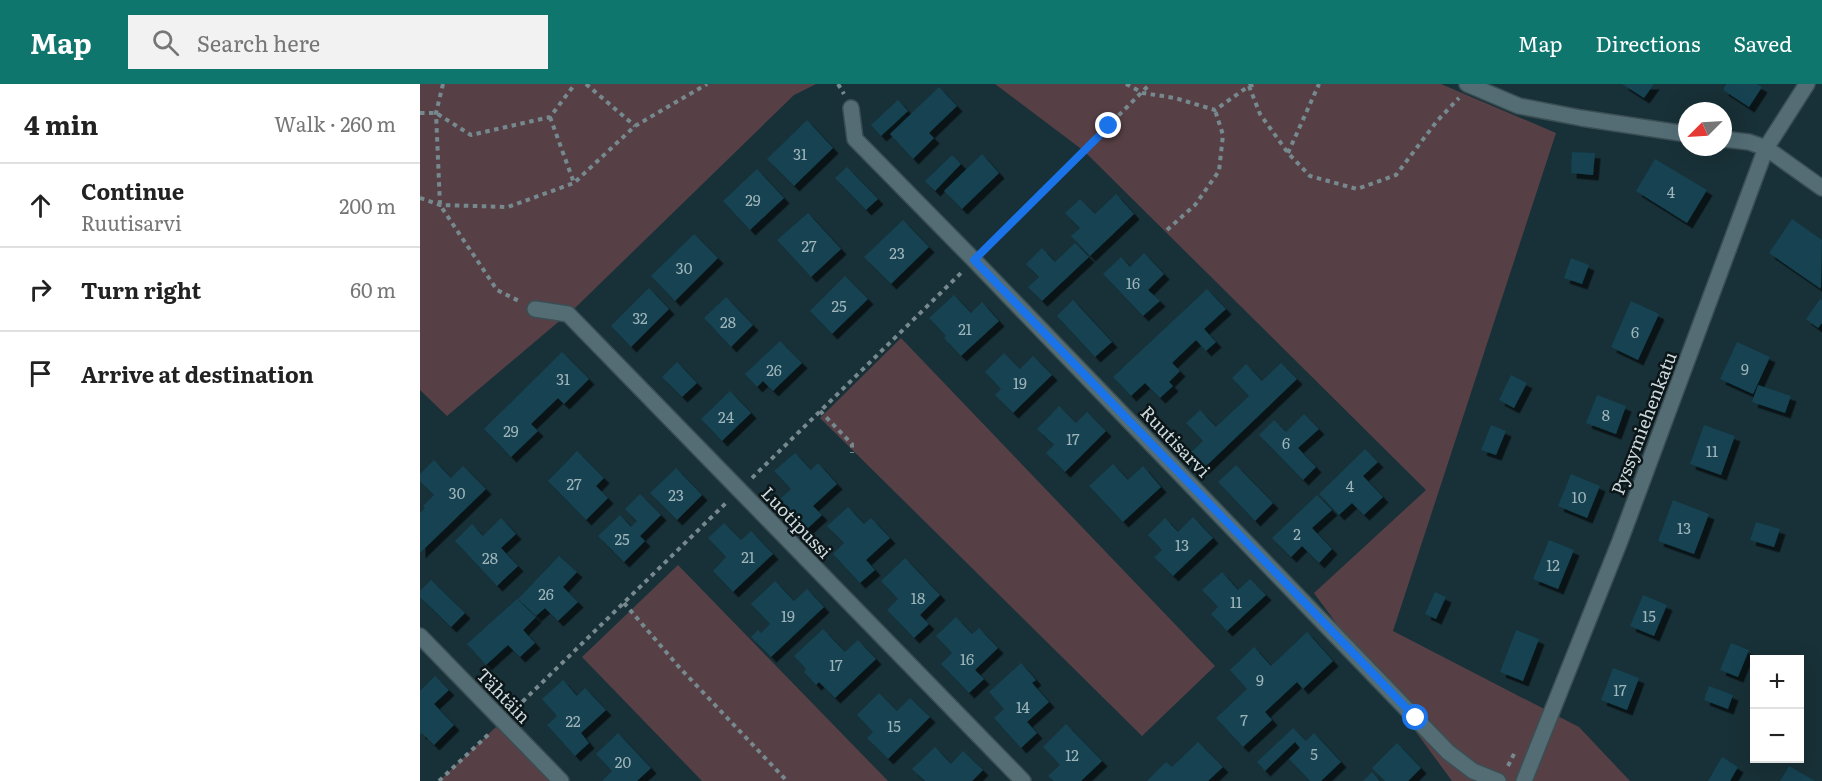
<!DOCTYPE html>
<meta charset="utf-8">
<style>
:root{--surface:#fff;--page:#f2f2f2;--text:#222;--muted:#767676;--line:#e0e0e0;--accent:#0f766e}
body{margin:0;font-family:Literata,serif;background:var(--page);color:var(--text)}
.controls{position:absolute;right:18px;bottom:18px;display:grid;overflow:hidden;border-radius:0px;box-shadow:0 6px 24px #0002}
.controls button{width:54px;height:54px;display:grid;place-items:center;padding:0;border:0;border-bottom:2px solid var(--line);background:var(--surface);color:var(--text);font:30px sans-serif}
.compass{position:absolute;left:1258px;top:18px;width:54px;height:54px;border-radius:50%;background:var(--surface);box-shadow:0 6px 24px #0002;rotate:246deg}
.stop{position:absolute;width:18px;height:18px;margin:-14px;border:4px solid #1a73e8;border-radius:50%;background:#fff}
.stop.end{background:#1a73e8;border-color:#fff;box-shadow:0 2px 6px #0008}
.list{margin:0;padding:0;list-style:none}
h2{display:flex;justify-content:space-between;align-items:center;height:78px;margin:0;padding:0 24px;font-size:26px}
h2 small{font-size:20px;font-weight:400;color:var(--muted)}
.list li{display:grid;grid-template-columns:39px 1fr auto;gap:18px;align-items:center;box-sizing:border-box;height:84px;padding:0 24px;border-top:2px solid var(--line)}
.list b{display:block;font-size:22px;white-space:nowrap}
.list p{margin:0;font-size:20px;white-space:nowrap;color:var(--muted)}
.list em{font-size:20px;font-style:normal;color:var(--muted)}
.icon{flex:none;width:33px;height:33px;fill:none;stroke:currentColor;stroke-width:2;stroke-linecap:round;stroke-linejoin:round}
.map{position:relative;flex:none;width:1402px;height:697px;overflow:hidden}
header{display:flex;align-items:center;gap:36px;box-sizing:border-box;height:84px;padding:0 30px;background:var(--accent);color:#fff}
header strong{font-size:28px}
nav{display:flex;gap:33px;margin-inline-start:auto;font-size:21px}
.search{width:420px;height:54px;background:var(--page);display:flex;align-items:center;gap:15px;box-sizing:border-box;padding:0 21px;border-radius:0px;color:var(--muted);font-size:22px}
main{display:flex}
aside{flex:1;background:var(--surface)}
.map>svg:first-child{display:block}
.green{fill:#574045}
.building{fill:#134351;filter:url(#shadow)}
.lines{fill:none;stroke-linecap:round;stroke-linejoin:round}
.minor-casing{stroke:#3a4e53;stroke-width:18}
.path{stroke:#76898e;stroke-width:4;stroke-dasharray:4.5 4.5;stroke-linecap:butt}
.minor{stroke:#546d75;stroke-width:15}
.route{stroke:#1a73e8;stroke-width:8}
.labels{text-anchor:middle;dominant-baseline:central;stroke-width:5;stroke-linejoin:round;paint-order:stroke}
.number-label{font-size:15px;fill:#9db4ba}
.street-label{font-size:18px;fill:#cbd9dd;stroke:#0c1619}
</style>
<header>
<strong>Map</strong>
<div class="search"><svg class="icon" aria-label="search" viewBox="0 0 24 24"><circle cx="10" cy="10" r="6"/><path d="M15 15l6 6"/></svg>Search here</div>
<nav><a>Map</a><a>Directions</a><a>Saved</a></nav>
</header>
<main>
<aside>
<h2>4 min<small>Walk · 260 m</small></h2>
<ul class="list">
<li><svg class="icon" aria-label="ahead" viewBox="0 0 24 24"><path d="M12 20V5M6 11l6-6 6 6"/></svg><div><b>Continue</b><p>Ruutisarvi</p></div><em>200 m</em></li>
<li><svg class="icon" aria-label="right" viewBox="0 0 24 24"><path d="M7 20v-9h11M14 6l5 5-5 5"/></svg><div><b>Turn right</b></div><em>60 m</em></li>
<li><svg class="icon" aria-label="arrive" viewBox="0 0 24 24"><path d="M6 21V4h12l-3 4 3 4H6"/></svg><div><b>Arrive at destination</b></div></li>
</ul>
</aside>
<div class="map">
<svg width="1402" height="697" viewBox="0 0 1402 697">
<defs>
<filter id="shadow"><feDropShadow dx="5.5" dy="5.5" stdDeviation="0" flood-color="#0009"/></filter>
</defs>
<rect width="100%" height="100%" fill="#183037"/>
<path class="green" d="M0 0H396L374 11 156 223 27 332 0 306Z
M575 0H1021L1136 49 973 547 1159 643 1210 697H1032L894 509 1006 406 664 67Z
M481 254 795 582 722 652 400 334Z
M258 481 468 697H282L162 573Z
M77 642 136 697H19Z"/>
<path class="building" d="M1202 0H1234L1224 14Z
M1306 0H1337L1342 3 1329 23 1303 6Z
M519 3 537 22 509 49 514 54 493 75 470 50Z
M478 16 488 27 461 52 451 41Z
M387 36 413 64 374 102 347 75Z
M1152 68 1175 69 1173 91 1151 89Z
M562 70 579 89 542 125 524 107Z
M532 71 541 80 515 107 505 97Z
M1235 75 1287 106 1267 139 1216 107Z
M427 83 458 115 446 126 415 94Z
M337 85 364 114 330 146 303 117Z
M696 110 714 130 670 172 651 152 660 144 645 129 660 115 675 130Z
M388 129 421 165 391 193 357 156Z
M1372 135 1402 156 1401 205 1349 169Z
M483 136 509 163 471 200 444 173Z
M274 150 298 174 255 217 231 192Z
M655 159 669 173 622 217 608 203 619 193 606 180 622 164 635 178Z
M724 169 744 190 728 206 740 217 723 232 683 190 701 173 710 183Z
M1151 174 1169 181 1162 200 1144 194Z
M425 192 448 215 412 250 390 227Z
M229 204 249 225 211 263 191 242Z
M787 205 806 225 784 245 796 258 786 267 776 256 752 279 760 287 749 298 753 302 740 314 725 299 711 312 693 293Z
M534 211 551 229 562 218 579 237 541 272 524 254 526 252 509 234Z
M306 213 333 241 311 263 284 234Z
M1400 215 1402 216V239L1398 244 1386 235Z
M653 216 692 258 675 273 637 232Z
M1211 217 1239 230 1218 276 1191 263Z
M360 257 382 279 353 307 343 297 337 303 325 290Z
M1317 258 1350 273 1333 310 1300 295Z
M142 268 169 295 144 320 138 314 111 340 118 347 91 373 64 345Z
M584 269 600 285 613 272 632 291 593 329 575 311 581 305 565 288Z
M257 278 277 299 262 313 242 293Z
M861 279 877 295 783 385 769 370 783 357 766 339 780 326 796 343 829 312 812 294 826 280 842 297Z
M1091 291 1107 299 1094 324 1079 316Z
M1338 301 1371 312 1365 329 1332 318Z
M310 307 331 329 302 357 281 335Z
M1177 311 1206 322 1196 350 1166 339Z
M639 322 656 339 667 328 686 347 645 388 626 369 634 361 617 345Z
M884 330 899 345 878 364 896 383 883 396 839 351 854 336 866 348Z
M1071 341 1086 347 1076 371 1061 366Z
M1284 341 1315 352 1301 391 1270 380Z
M945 365 958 378 943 392 963 413 944 431 932 419 919 431 899 410Z
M157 367 184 394 176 402 188 414 166 436 128 397Z
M375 369 391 386 398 379 417 400 393 422 402 431 387 445 360 415 371 405 354 387Z
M14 376 31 394 43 382 66 405 0 469V429L5 424 3 422 14 411 0 397V390Z
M693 380 708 396 723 382 741 403 703 438 669 402Z
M816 381 853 419 835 437 798 398Z
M256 384 282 411 257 436 230 409Z
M1151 390 1180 402 1167 434 1138 422Z
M220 410 241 431 220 452 225 457 204 478 178 452 200 431 211 443 217 437 205 425Z
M897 411 912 426 892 444 912 465 899 479 882 462 871 473 852 454Z
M1253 416 1289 430 1274 470 1238 457Z
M428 423 444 440 451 434 470 454 446 476 455 486 440 499 413 470 424 459 407 442Z
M773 433 793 454 753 492 734 473 742 466 728 451 745 434 758 448Z
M81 434 96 450 81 464 98 482 77 502 35 457 52 440 63 452Z
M1336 438 1360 445 1354 463 1330 456Z
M304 439 321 456 331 447 353 470 313 508 293 487 306 473 288 454Z
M1129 456 1154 466 1138 505 1113 495Z
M139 472 157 488 143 503 158 518 138 537 125 524 116 532 98 515Z
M485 474 520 511 500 531 509 540 494 554 467 526 478 515 461 497Z
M802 488 818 506 830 495 846 511 807 547 791 530 798 523 782 506Z
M11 496 45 529 31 543 0 513V507Z
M355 497 374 517 387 505 404 523 351 573 331 553 338 546 341 549 350 540 331 520Z
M1015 508 1026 513 1016 535 1005 530Z
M1223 511 1247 521 1234 552 1210 542Z
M97 515 116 533 103 546 115 559 100 573 88 561 66 581 47 560Z
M536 533 552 550 559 544 578 564 555 586 564 595 549 609 521 580 532 569 516 552Z
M403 545 425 568 438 556 456 575 415 614 399 598 396 601 384 588 386 585 374 572Z
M1096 546 1119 555 1103 597 1080 588Z
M887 548 913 577 883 605 877 598 845 628 852 636 823 663 796 634 827 605 810 586 834 563 851 582Z
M1311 559 1329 566 1318 593 1300 586Z
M601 579 616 596 612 599 629 618 607 638 617 649 601 664 574 634 584 625 569 608Z
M1193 584 1219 594 1207 626 1181 616Z
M15 592 29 606 14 620 34 641 14 661 2 649 0 650V607Z
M143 596 157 612 165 604 186 626 161 649 169 659 155 672 127 641 137 632 122 615Z
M1289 602 1313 611 1308 625 1284 616Z
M459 609 477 627 490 614 510 633 468 675 447 654 453 648 437 631Z
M646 640 682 677 661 697H634L628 692 640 681 623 663Z
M873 644 886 657 894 649 921 678 901 697H890L869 675 880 664 875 658 845 687 837 678Z
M198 649 231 684 217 697H182L192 687 176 670Z
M778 658 803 683 788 697H727L746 678 752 683Z
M977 659 1001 684 988 697H965L952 684Z
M515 663 531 680 543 667 563 686 552 697H505L492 685Z
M1302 673 1318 683 1310 697H1288Z
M1369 682 1395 697H1360Z
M952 688 960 697H943Z"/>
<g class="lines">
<defs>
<path id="minor" d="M1047 0 1099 22 1161 34 1267 50
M431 24 435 55 554 176 1028 668 1053 687 1078 697
M1303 55 1329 58 1346 64 1402 104
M115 225 148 230 603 697
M0 552 141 697
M1104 697 1200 457 1346 64 1387 0"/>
</defs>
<use href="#minor" class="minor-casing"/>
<path class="path" d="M23 0 16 29 20 121 77 206 101 218
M166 0 215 42
M418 0 424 10
M706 0 723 9 755 14 795 26 829 2 836 0
M829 2 840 30 868 69 890 92 937 105 976 91 1017 37 1039 14
M0 29H16L51 51 130 33 155 0
M130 33 154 99
M868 69 899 0
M0 114 20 121 88 123 154 99 215 42 287 0
M747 146 775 121 799 87 803 51 795 26
M565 165 730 0
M400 327 432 360V369
M332 394 543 187
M204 519 259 583 367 697
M96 624 307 418
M1088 682 1095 668
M19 697 71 648"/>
<use href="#minor" class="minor"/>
</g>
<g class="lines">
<path class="route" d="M689 42 554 176 996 634"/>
</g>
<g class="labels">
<g class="number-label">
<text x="380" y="69">31</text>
<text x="1251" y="107">4</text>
<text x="333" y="115">29</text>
<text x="389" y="161">27</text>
<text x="477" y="168">23</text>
<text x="264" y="183">30</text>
<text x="713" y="198">16</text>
<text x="419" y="221">25</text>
<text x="220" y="233">32</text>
<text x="308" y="237">28</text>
<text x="545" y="244">21</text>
<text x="1215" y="247">6</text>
<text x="1325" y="284">9</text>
<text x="354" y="285">26</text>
<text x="143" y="294">31</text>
<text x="600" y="298">19</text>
<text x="1186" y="330">8</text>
<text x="306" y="332">24</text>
<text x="91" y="346">29</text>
<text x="653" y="354">17</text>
<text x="866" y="358">6</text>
<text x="1292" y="366">11</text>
<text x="154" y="399">27</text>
<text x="930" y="401">4</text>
<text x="37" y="408">30</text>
<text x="256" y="410">23</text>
<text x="1159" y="412">10</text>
<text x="1264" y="443">13</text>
<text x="877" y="449">2</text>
<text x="202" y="454">25</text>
<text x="762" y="460">13</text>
<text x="328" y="472">21</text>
<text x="70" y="473">28</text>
<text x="1133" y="480">12</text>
<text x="126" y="509">26</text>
<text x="498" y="513">18</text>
<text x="816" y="517">11</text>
<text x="368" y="531">19</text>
<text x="1229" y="531">15</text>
<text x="547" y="574">16</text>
<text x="416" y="580">17</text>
<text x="840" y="595">9</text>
<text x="1200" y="605">17</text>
<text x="603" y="622">14</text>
<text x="824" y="635">7</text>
<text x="153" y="636">22</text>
<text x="474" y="641">15</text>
<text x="894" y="669">5</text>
<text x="652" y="670">12</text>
<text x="203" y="677">20</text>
</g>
<g class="street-label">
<text transform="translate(1223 339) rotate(-69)">Pyssymiehenkatu</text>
<text transform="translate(756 357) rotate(46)">Ruutisarvi</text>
<text transform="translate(377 438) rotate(46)">Luotipussi</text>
<text transform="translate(84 611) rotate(46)">Tähtäin</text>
</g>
</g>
</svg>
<div class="controls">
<button>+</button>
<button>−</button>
</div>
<svg class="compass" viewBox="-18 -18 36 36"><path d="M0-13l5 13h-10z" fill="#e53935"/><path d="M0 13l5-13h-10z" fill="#767676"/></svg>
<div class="stop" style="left:996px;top:634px"></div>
<div class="stop end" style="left:689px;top:42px"></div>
</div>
</main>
